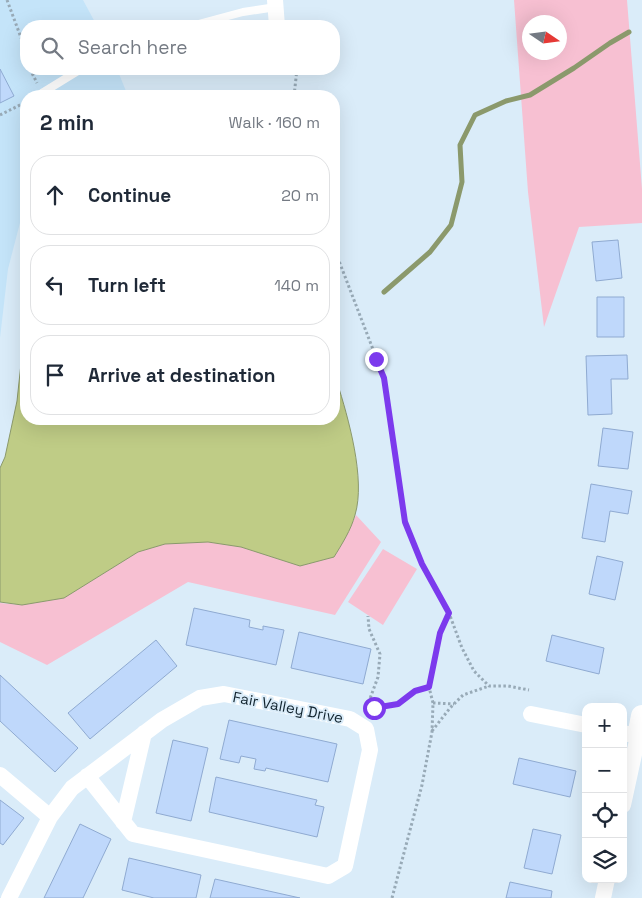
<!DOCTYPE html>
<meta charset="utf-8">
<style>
:root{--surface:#fff;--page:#f6f6f7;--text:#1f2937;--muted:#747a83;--line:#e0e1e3}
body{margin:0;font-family:"Space Grotesk",sans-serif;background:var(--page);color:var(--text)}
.controls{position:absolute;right:15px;bottom:15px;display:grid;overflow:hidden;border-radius:10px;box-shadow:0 5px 20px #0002}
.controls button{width:45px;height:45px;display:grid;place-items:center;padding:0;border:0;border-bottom:1px solid var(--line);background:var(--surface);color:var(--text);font:25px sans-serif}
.compass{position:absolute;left:522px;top:15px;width:45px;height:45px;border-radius:50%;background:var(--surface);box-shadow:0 5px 20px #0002;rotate:103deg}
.stop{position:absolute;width:15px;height:15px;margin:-11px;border:4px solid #7c3aed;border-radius:50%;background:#fff}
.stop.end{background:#7c3aed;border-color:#fff;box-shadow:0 1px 5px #0008}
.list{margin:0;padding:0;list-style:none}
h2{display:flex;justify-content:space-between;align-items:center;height:65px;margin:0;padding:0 20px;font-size:21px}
h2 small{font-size:16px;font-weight:400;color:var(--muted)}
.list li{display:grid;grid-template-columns:32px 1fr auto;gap:15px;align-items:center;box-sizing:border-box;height:80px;margin:0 10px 10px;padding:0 10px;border:1px solid var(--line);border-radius:20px}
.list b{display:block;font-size:19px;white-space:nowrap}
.list em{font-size:16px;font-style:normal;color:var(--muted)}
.icon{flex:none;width:28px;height:28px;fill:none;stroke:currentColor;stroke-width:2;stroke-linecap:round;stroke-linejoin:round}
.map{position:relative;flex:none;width:642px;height:898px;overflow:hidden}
.search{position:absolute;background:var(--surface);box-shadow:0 5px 20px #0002;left:20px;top:20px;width:320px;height:55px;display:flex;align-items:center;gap:12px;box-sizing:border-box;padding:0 18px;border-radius:20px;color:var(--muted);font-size:19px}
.panel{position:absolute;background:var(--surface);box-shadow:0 5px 20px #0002;left:20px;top:90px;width:320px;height:335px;border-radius:20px}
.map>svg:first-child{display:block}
.built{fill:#c4e4f9}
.green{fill:#f7c0d2;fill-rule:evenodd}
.water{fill:#bfcc86;stroke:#8b996c}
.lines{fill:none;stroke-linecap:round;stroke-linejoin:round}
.stream{stroke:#8b996c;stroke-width:5}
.building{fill:#bfd8fb;stroke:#8faad1}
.path{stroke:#98aab7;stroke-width:3;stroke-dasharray:2.5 2.5;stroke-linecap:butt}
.lane{stroke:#fff;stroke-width:8}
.street{stroke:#fff;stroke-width:16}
.secondary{stroke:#fff;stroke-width:22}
.route{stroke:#7c3aed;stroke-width:6}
.labels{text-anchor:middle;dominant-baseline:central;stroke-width:4;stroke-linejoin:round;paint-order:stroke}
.street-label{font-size:15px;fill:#11232e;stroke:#daecf9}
</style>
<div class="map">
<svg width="642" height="898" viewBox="0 0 642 898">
<rect width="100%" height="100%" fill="#daecf9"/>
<path class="built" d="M0 0H83L97 26H26V69H117L128 96H26V212L21 219 8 269 0 338Z"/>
<path class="green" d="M514 0H627L642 189V223L579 227 544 327 528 192ZM530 22H560V52H530Z
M356 515 381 542 335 615 188 582 47 665 0 642V603L22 605 64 598 138 552 165 544 208 542 241 547 300 566 334 557 345 538Z
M383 549 417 569 383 625 348 602Z"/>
<path class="water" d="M26 317V419H334V379L337 382C348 417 366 479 355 515 351 530 342 544 334 557L300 566 241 547 208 542 165 544 138 552 64 598 22 605 0 602V468L5 457 17 401Z"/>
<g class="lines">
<path class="stream" d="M384 292 430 252 451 225 462 182 460 145 475 115 506 101 530 95 574 68 610 43 629 32"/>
</g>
<path class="building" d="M0 69 14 96 0 103Z
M618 240 622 278 596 281 592 242Z
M597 297H624V337H597Z
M627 355 628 379H611L612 414 588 415 586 356Z
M603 428 633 432 628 469 598 466Z
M591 484 632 491 628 514 610 511 605 542 582 538Z
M597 556 623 562 615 600 589 594Z
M194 608 250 620 249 627 263 630V626L284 630 276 665 186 645Z
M299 632 371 649 363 684 291 668Z
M552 635 604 648 599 674 546 661Z
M156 640 177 666 90 739 68 713Z
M0 675 78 748 55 772 0 721Z
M229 720 337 744 328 782 266 768 265 771 254 769 256 759 241 756 239 763 220 759Z
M173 740 208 748 191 821 156 813Z
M519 758 576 771 570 797 513 784Z
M216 777 317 800 315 805 324 807 317 837 209 812Z
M0 800 24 818 3 845 0 843Z
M80 824 111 839 83 898H44Z
M533 829 561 835 552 874 524 868Z
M129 858 201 875 196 898H154L122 890Z
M215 879 300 898H210Z
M510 882 552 891 551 898H506Z"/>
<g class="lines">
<path class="path" d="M7 0 26 51
M30 69 37 83
M294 96 297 69
M0 115 26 102
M334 248 384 378 405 523 422 564 449 613 462 648 474 671 489 686H508L529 690
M433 703 454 704
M368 711 374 708 398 703 415 691 429 687
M365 712 378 677 380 654 369 629 368 616
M432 731 450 708 463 695 489 686
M392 898 422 785 432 732 433 703 429 687 440 633 449 613"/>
<path class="lane" d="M191 26 243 12 276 7
M42 93 81 69"/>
<path class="street" d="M275 0 277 26
M531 714 586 725
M623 733 638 736 623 805
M0 775 50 817
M123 822 144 733
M9 898 50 817 72 788 162 720 200 698 224 694 350 719 366 729 370 750 345 866 328 876 133 834 87 776
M603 898 607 879"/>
<path class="secondary" d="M642 716 638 736 642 737"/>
</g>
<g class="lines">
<path class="route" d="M374 708 398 704 415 691 429 687 440 633 449 613 422 564 405 522 384 378 376 359"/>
</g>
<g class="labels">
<g class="street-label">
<text transform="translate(288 707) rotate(11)">Fair Valley Drive</text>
</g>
</g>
</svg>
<div class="controls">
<button>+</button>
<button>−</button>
<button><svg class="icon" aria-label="locate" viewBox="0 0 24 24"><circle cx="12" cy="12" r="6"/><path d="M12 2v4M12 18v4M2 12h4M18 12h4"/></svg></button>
<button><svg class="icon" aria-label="layers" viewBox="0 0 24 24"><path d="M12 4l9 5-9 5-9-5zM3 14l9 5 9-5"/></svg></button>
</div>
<svg class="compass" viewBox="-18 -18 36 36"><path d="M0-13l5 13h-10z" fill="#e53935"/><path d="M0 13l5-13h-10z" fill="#747a83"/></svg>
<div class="stop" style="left:374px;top:708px"></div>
<div class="stop end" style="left:376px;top:359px"></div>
<div class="search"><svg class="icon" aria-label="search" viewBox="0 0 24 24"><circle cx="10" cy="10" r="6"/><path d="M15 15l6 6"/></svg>Search here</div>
<section class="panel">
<h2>2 min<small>Walk · 160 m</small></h2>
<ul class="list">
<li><svg class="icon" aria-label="ahead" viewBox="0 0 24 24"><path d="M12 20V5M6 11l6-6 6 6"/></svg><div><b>Continue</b></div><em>20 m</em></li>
<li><svg class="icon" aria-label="left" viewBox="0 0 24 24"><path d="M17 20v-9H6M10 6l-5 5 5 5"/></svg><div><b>Turn left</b></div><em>140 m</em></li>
<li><svg class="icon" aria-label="arrive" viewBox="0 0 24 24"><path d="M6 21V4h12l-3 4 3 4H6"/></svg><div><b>Arrive at destination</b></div></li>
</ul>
</section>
</div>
